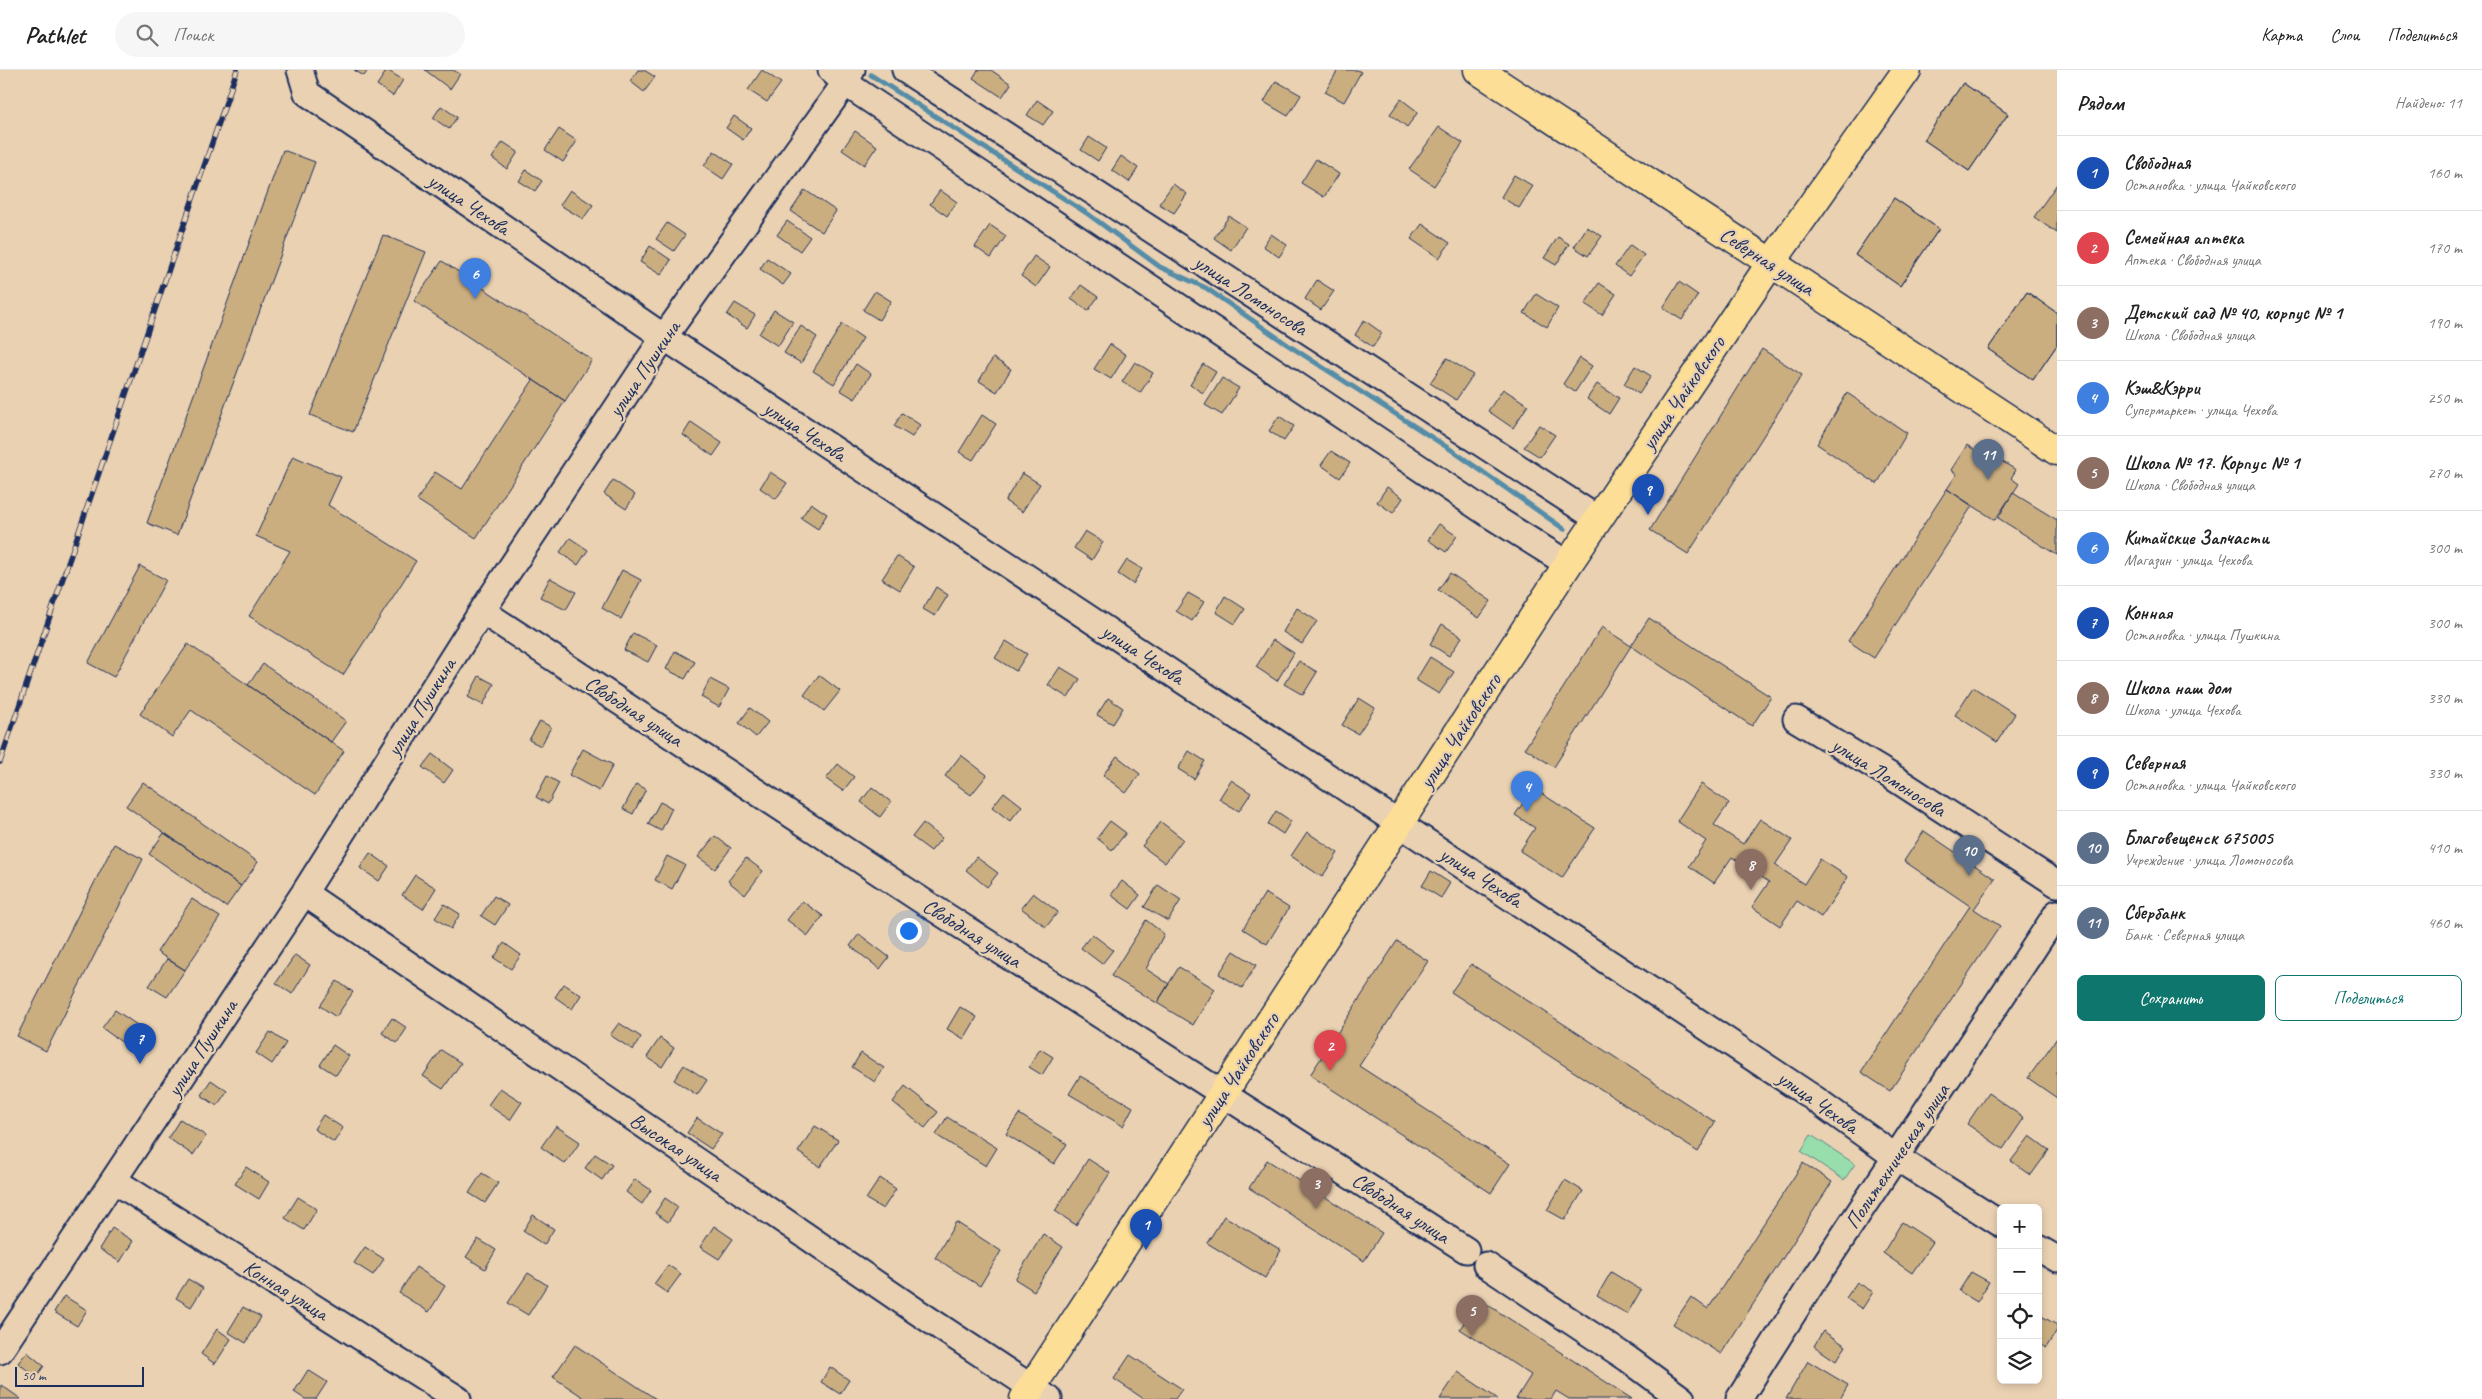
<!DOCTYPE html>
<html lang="ru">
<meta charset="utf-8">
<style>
:root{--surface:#fff;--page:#f6f6f6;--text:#222;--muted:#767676;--line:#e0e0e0;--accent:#0f766e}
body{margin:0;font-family:Caveat,sans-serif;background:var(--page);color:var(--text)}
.controls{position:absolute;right:15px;bottom:15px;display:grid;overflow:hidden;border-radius:8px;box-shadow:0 2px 8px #0003}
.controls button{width:45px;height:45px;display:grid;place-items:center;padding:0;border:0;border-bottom:1px solid var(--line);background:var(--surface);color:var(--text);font:25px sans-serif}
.scale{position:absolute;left:15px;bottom:12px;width:129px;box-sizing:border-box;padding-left:5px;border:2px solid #1b2f5e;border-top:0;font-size:14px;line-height:18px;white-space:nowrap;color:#1b2f5e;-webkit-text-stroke:4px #ead1b2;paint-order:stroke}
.you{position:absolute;left:908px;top:860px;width:18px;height:18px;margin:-12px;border:4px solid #fff;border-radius:50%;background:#1a73e8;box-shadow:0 0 0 8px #1a73e833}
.badge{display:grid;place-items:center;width:32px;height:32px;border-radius:50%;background:var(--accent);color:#fff;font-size:16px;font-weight:700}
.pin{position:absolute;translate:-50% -41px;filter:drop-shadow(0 1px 2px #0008)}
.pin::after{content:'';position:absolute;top:26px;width:18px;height:15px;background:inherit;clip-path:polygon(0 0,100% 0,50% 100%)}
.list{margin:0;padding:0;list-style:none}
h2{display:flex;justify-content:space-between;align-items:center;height:65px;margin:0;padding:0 20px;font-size:21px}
h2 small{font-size:16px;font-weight:400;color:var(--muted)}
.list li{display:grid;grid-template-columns:32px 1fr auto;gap:15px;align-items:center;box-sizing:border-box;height:75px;padding:0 20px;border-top:1px solid var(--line)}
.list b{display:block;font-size:19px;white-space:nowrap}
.list p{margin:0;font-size:16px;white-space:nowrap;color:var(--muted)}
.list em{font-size:16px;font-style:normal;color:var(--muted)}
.actions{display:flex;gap:10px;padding:15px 20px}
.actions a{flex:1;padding:11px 0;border:1px solid var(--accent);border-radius:8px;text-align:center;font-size:18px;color:var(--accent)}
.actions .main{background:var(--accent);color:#fff}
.icon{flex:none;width:28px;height:28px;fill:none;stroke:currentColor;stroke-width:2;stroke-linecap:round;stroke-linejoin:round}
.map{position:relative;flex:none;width:2057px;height:1329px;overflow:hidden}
header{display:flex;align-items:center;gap:30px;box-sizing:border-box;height:70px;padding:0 25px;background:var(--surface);border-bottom:1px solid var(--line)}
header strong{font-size:24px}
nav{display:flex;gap:28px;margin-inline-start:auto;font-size:18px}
.search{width:350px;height:45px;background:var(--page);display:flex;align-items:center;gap:12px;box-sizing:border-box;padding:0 18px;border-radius:28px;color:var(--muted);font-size:19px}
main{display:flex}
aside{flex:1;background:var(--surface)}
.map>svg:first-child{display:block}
.green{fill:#98deac;stroke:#5a8685}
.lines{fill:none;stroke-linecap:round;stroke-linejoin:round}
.stream{stroke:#558da8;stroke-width:5}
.building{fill:#cbae80;stroke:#1b2f5e}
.minor-casing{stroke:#1b2f5e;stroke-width:29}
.major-casing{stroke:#1b2f5e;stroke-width:31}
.minor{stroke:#ead1b2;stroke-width:25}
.major{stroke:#fdde96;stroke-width:28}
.rail-casing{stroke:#1b2f5e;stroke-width:5.5}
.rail{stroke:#ead1b2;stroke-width:4;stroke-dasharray:11;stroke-linecap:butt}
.labels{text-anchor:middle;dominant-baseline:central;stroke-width:4.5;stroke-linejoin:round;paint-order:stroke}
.street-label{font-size:21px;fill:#1b2f5e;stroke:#ead1b2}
</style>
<header>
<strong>Pathlet</strong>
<div class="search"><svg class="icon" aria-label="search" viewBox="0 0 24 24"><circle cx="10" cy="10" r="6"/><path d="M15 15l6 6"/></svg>Поиск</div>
<nav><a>Карта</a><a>Слои</a><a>Поделиться</a></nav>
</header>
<main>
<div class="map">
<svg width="2057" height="1329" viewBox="0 0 2057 1329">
<rect width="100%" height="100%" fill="#ead1b2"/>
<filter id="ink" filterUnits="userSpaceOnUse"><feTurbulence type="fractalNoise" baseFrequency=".02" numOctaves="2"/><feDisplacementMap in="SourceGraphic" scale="10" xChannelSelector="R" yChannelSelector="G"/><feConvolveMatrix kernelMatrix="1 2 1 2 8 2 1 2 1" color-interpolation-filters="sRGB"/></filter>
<g filter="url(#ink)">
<path class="green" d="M1811 1065 1855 1094 1844 1110 1801 1081Z"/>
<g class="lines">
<path class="stream" d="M871 5 1088 144 1160 197 1206 218 1288 275 1453 381 1564 459"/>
</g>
<path class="building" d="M354 0H368L364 6Z
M387 0 403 10 393 26 377 15Z
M425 0H453L460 4 450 19Z
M638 0H644L655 7 644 22 630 11Z
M762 0 781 13 767 32 748 20Z
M978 0H991L1011 14 1002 27 973 8Z
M1338 0H1357L1361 2 1344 32 1325 22Z
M1276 11 1301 25 1288 46 1264 32Z
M1963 13 2008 44 1969 101 1924 70Z
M1963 13 2008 44 1969 101 1924 70Z
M1401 29 1418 42 1407 57 1390 44Z
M1037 30 1053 41 1043 55 1027 45Z
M441 36 457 47 449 59 433 48Z
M734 46 751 58 743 70 726 58Z
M1439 57 1463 73 1434 116 1409 99Z
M559 59 577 71 563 92 545 80Z
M855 61 877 76 864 95 842 80Z
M1089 67 1106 78 1098 91 1081 80Z
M503 72 518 82 507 99 492 88Z
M283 80 315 92 177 465 147 453Z
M714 81 733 94 723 109 704 96Z
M1121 86 1138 98 1129 112 1112 100Z
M1316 89 1339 104 1324 127 1301 113Z
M526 100 542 111 535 121 519 111Z
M1514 105 1533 116 1519 138 1501 127Z
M1173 114 1187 124 1174 143 1159 134Z
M2057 114V163L2034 147Z
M570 120 593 135 583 149 560 135Z
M805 120 836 141 822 162 791 141Z
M940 120 957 132 947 146 930 134Z
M1894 128 1939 159 1900 216 1855 185Z
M1894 128 1939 159 1900 216 1855 185Z
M1229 146 1246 157 1231 180 1214 168Z
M787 151 810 167 800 181 777 165Z
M667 153 685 165 674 181 656 169Z
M1422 154 1450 173 1439 188 1411 169Z
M990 155 1006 166 991 188 975 177Z
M1587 157 1602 166 1588 186 1574 177Z
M1271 164 1287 175 1279 187 1263 176Z
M383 165 426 182 353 362 310 345Z
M1558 167 1569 174 1556 195 1544 188Z
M1630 175 1644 185 1629 206 1615 196Z
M650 176 671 190 661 205 640 192Z
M1034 186 1050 197 1036 217 1021 206Z
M767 188 791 204 783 215 760 199Z
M442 191 592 290 565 331 414 231Z
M1317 210 1334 221 1321 240 1305 229Z
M1679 212 1698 225 1682 250 1663 238Z
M1599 213 1616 224 1602 245 1585 234Z
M1081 215 1098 227 1088 241 1071 229Z
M875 221 891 231 879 250 863 240Z
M2027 222 2057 243V275L2033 310 1988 279Z
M2027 222 2057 243V275L2033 310 1988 279Z
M1536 224 1558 238 1547 257 1524 243Z
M735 233 755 245 747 258 727 245Z
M774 240 793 252 778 276 759 264Z
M1364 250 1382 263 1373 277 1355 265Z
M842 254 863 268 834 314 813 301Z
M801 256 817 267 801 293 784 283Z
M1110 274 1126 285 1111 309 1094 299Z
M1762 279 1802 305 1688 484 1650 460Z
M993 288 1011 299 997 322 979 311Z
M1447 288 1473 305 1456 330 1430 313Z
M1580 288 1592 296 1575 322 1563 314Z
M1135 292 1153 303 1140 323 1122 312Z
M856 294 871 304 855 329 840 320Z
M1203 294 1216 302 1203 323 1190 315Z
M1635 296 1651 306 1639 324 1624 314Z
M1222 308 1239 318 1222 345 1205 335Z
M533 310 565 331 476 468 417 430 435 402 462 419Z
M1597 314 1619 328 1609 344 1587 329Z
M1503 319 1528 335 1513 358 1488 341Z
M1847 323 1907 363 1877 414 1817 374Z
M902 343 920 355 912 367 894 356Z
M982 345 996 354 973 390 959 382Z
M1279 346 1294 356 1284 371 1269 361Z
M691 352 722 373 713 386 683 365Z
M1539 355 1555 365 1540 387 1524 377Z
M1967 375 1991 391 1993 386 2016 400 2011 408 2019 414 1995 450 1947 419 1957 404 1951 400Z
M1331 381 1350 393 1340 408 1321 395Z
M293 386 341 407 328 435 416 491 343 605 249 546 290 481 256 466Z
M770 402 787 413 776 429 760 418Z
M1022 403 1040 414 1022 442 1005 431Z
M613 410 635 425 626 439 604 424Z
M1387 417 1403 428 1393 443 1377 432Z
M1947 419 1972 436 1874 588 1848 571Z
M2013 423 2057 450V485L1998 448Z
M811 433 827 444 818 459 801 448Z
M1439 454 1457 466 1446 482 1428 470Z
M1085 461 1103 472 1092 490 1074 478Z
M570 468 588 480 578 495 560 482Z
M897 486 914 497 900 520 882 509Z
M1127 490 1142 499 1133 514 1118 504Z
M140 496 166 510 114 607 88 593Z
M622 500 641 510 621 549 602 538Z
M1450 503 1491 531 1479 548 1438 520Z
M550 508 576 522 566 540 540 527Z
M936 517 948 525 935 546 923 539Z
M1188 523 1204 532 1192 551 1176 541Z
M1225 526 1245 539 1235 554 1216 542Z
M1297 538 1317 551 1302 574 1283 562Z
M1649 548 1771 627 1752 656 1631 576Z
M1442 554 1462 567 1449 586 1430 574Z
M1602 557 1631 576 1554 697 1525 678Z
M633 563 657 575 648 592 624 580Z
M1273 570 1294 583 1277 611 1256 597Z
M1006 571 1027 584 1016 601 995 588Z
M188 574 344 681 315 725 191 640 172 667 140 644Z
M675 581 695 592 685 609 666 599Z
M1430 587 1454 602 1439 624 1416 610Z
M1299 591 1317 602 1303 625 1284 614Z
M263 594 346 651 331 672 248 615Z
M1060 597 1080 609 1068 628 1048 615Z
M819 605 840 621 824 641 804 625Z
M479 606 494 614 483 635 468 627Z
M710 609 729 619 719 637 701 627Z
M1973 617 2015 644 1997 672 1955 645Z
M1108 628 1123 638 1113 654 1097 645Z
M1359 628 1375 638 1358 664 1342 655Z
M750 638 768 652 756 667 739 653Z
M540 651 551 657 541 676 529 670Z
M583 679 613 695 599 721 569 705Z
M1189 681 1205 691 1194 709 1178 699Z
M432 684 453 700 444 713 422 697Z
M961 685 987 705 971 725 945 706Z
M1117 686 1140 704 1126 723 1103 705Z
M838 694 854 707 843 721 826 709Z
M547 706 559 713 548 734 536 727Z
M1231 710 1251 723 1239 741 1219 729Z
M143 712 258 792 241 816 126 736Z
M636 714 646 719 633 744 623 739Z
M1701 714 1729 733 1714 755 1743 774 1760 749 1792 770 1775 795 1804 814 1820 789 1848 807 1821 847 1797 831 1780 856 1752 837 1769 812 1732 787 1714 813 1689 796 1706 771 1677 751Z
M872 717 891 732 880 747 861 732Z
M1533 718 1595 758 1562 808 1520 781 1535 758 1515 745Z
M1004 722 1022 736 1010 751 992 737Z
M660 732 672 738 661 761 648 754Z
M1276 741 1291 751 1283 764 1268 754Z
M1110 751 1126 763 1112 780 1097 768Z
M1161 752 1183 769 1165 793 1142 776Z
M923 753 942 768 931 781 912 767Z
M1924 761 1995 809 1974 839 2000 856 1890 1021 1861 1002 1970 836 1904 791Z
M1307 762 1338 783 1322 807 1291 786Z
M164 763 241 816 226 837 149 784Z
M715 766 731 778 715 799 698 787Z
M114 774 143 789 46 981 17 966Z
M370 783 389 796 379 811 360 798Z
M667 786 685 795 672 819 655 810Z
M976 787 998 803 987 817 966 800Z
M746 788 763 801 745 825 728 811Z
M1431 801 1450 813 1441 828 1422 816Z
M415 805 436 818 423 839 402 825Z
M1122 811 1140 825 1130 839 1111 825Z
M1158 815 1181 830 1168 851 1144 837Z
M1033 823 1058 842 1046 857 1021 838Z
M1265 823 1289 838 1267 874 1243 859Z
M494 826 508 835 495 855 481 846Z
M192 829 220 847 185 900 157 882Z
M802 831 823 846 808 866 787 850Z
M444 834 460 844 451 859 435 848Z
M1146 850 1164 864 1146 899 1169 914 1157 933 1111 906Z
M859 864 889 887 880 899 850 876Z
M1092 864 1113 880 1102 894 1081 878Z
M1397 871 1428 891 1359 996 1510 1094 1491 1123 1310 1005Z
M504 873 521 885 511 899 494 888Z
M1234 881 1256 895 1242 918 1219 904Z
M295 885 310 895 292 924 276 913Z
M167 889 185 900 167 927 149 916Z
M1471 894 1715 1052 1698 1082 1451 922Z
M1179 897 1215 919 1193 955 1157 933Z
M337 911 353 922 336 947 320 936Z
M564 914 581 925 572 939 555 927Z
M960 937 977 947 964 969 947 959Z
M115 940 143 959 130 978 102 958Z
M392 948 407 958 397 973 382 963Z
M619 953 641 967 633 980 610 965Z
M270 962 286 973 272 994 256 983Z
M660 968 674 978 662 997 647 987Z
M2057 968V1028L2028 1008Z
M333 975 349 986 336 1005 320 995Z
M1040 979 1053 987 1042 1005 1029 997Z
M441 980 461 993 443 1019 423 1006Z
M861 983 884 998 875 1012 852 997Z
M684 995 707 1010 697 1025 674 1010Z
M1080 1006 1133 1037 1123 1056 1069 1024Z
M211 1010 227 1021 217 1036 201 1025Z
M905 1016 938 1042 925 1058 893 1032Z
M500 1018 522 1032 510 1050 488 1035Z
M1988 1023 2024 1048 2003 1079 1967 1054Z
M1019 1044 1067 1074 1054 1094 1006 1064Z
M323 1045 343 1058 334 1072 314 1059Z
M947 1047 997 1078 986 1096 936 1065Z
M697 1048 722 1064 711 1079 687 1063Z
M180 1049 206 1066 193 1085 168 1068Z
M556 1056 580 1072 565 1094 541 1077Z
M815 1056 838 1070 820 1097 798 1082Z
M2030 1066 2049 1080 2031 1105 2011 1091Z
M595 1084 612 1095 602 1110 585 1098Z
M1088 1089 1110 1103 1076 1155 1055 1141Z
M1267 1090 1382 1163 1364 1191 1249 1118Z
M1803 1093 1832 1112 1721 1284 1673 1254 1691 1227 1708 1239Z
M246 1097 269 1112 259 1129 235 1114Z
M482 1103 498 1113 485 1133 469 1123Z
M880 1108 896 1119 883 1139 866 1129Z
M635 1109 651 1120 642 1134 626 1122Z
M1565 1110 1583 1121 1565 1150 1547 1140Z
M298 1127 317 1139 304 1160 285 1148Z
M665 1128 678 1137 668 1152 655 1143Z
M533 1145 554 1159 544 1175 523 1161Z
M1224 1146 1281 1180 1265 1208 1207 1173Z
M956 1152 1001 1181 980 1216 935 1188Z
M1902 1152 1933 1172 1912 1203 1883 1183Z
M714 1156 733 1169 719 1189 700 1177Z
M112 1158 133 1171 120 1192 99 1179Z
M1043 1164 1063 1177 1034 1221 1015 1209Z
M478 1169 496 1180 485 1199 466 1187Z
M365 1177 384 1189 373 1205 354 1193Z
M668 1195 681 1204 667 1223 654 1214Z
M416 1197 445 1216 429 1242 399 1223Z
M1611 1202 1641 1220 1627 1244 1597 1226Z
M1971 1202 1989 1212 1977 1232 1959 1221Z
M528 1203 547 1215 528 1245 508 1233Z
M188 1209 203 1218 191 1237 176 1228Z
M1857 1212 1873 1222 1862 1239 1846 1228Z
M64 1226 87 1240 77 1256 54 1242Z
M1479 1229 1632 1329H1569L1556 1321 1551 1329H1516L1531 1305 1460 1259Z
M243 1237 261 1247 246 1273 228 1262Z
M2038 1244 2057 1255V1260L2046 1278 2038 1273Z
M217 1259 231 1269 215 1294 201 1284Z
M1823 1261 1846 1276 1836 1291 1814 1276Z
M575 1275 656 1329H586L553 1307Z
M27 1282 44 1296 36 1307 18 1293Z
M1130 1285 1182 1319 1175 1329H1144L1114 1309Z
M1808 1291 1848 1315 1840 1329H1786Z
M830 1297 849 1310 840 1324 821 1312Z
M308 1300 327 1312 316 1329H305L294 1322Z
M1458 1302 1498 1329H1440Z
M1 1315 21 1329H0Z"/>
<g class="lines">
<defs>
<path id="minor" d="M300 0 307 23 664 267 1815 1029 1897 1088 2001 1154
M831 0 845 13 1493 447 1568 494
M905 0 1598 449
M482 541 921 830 1466 1180
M1796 649 1894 708 2057 814
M304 823 919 1243 1049 1329
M115 1111 458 1329
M2038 1178 2057 1189
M1486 1195 1628 1289 1682 1329
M0 1281 304 823 482 541 664 267 845 13 852 0
M1739 1329 1811 1215 2057 843"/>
<path id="major" d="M1478 0 2057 381
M1024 1329 1568 494 1771 193 1907 0"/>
</defs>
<use href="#minor" class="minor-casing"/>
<use href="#major" class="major-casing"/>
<use href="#minor" class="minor"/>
<use href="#major" class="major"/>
<defs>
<path id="rail" d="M0 692 237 0"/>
</defs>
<use href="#rail" class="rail-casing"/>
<use href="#rail" class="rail"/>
</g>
</g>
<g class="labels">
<g class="street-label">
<text transform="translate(469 134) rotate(34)">улица Чехова</text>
<text transform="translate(1767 191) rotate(33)">Северная улица</text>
<text transform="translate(1251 225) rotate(33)">улица Ломоносова</text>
<text transform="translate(644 299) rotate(-56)">улица Пушкина</text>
<text transform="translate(1683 323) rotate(-56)">улица Чайковского</text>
<text transform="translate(805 361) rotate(33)">улица Чехова</text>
<text transform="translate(1143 584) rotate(33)">улица Чехова</text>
<text transform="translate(421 637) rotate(-58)">улица Пушкина</text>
<text transform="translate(634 641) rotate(33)">Свободная улица</text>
<text transform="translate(1460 661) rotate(-57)">улица Чайковского</text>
<text transform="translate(1889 707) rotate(32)">улица Ломоносова</text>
<text transform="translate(1481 807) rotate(33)">улица Чехова</text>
<text transform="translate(972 863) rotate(32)">Свободная улица</text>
<text transform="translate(202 978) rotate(-57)">улица Пушкина</text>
<text transform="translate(1238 1000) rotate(-57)">улица Чайковского</text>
<text transform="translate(1818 1032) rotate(35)">улица Чехова</text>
<text transform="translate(676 1077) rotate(34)">Высокая улица</text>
<text transform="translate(1897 1086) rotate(-56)">Политехническая улица</text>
<text transform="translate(1401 1138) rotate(33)">Свободная улица</text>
<text transform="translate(286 1220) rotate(32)">Конная улица</text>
</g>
</g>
</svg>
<div class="controls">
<button>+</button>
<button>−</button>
<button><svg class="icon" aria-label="locate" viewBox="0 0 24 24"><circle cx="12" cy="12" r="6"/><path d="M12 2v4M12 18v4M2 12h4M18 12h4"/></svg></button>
<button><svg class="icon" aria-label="layers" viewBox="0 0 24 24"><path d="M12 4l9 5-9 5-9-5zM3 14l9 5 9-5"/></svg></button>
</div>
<div class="scale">50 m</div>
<div class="you"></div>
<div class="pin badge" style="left:1146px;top:1180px;background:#1a4fb4">1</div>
<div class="pin badge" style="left:1330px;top:1001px;background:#e0444e">2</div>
<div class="pin badge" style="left:1316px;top:1139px;background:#8d6e63">3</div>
<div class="pin badge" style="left:1527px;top:742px;background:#3f7fe0">4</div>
<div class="pin badge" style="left:1472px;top:1266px;background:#8d6e63">5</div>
<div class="pin badge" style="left:475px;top:229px;background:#3f7fe0">6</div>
<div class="pin badge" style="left:140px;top:994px;background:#1a4fb4">7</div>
<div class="pin badge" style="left:1751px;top:820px;background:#8d6e63">8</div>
<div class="pin badge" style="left:1648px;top:445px;background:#1a4fb4">9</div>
<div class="pin badge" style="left:1969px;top:806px;background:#5c6f8a">10</div>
<div class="pin badge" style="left:1988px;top:410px;background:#5c6f8a">11</div>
</div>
<aside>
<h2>Рядом<small>Найдено: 11</small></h2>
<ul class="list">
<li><span class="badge" style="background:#1a4fb4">1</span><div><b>Свободная</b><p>Остановка · улица Чайковского</p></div><em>160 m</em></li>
<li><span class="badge" style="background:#e0444e">2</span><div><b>Семейная аптека</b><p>Аптека · Свободная улица</p></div><em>170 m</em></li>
<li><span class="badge" style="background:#8d6e63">3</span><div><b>Детский сад № 40, корпус № 1</b><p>Школа · Свободная улица</p></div><em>190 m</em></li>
<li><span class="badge" style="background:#3f7fe0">4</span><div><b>Кэш&amp;Кэрри</b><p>Супермаркет · улица Чехова</p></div><em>250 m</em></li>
<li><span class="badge" style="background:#8d6e63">5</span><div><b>Школа № 17. Корпус № 1</b><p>Школа · Свободная улица</p></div><em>270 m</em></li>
<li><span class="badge" style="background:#3f7fe0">6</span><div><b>Китайские Запчасти</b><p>Магазин · улица Чехова</p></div><em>300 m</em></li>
<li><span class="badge" style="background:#1a4fb4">7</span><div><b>Конная</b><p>Остановка · улица Пушкина</p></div><em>300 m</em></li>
<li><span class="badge" style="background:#8d6e63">8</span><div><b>Школа наш дом</b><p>Школа · улица Чехова</p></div><em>330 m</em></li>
<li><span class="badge" style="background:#1a4fb4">9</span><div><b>Северная</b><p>Остановка · улица Чайковского</p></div><em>330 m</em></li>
<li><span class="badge" style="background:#5c6f8a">10</span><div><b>Благовещенск 675005</b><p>Учреждение · улица Ломоносова</p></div><em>410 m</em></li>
<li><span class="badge" style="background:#5c6f8a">11</span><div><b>Сбербанк</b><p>Банк · Северная улица</p></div><em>460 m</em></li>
</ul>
<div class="actions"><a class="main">Сохранить</a><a>Поделиться</a></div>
</aside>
</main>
